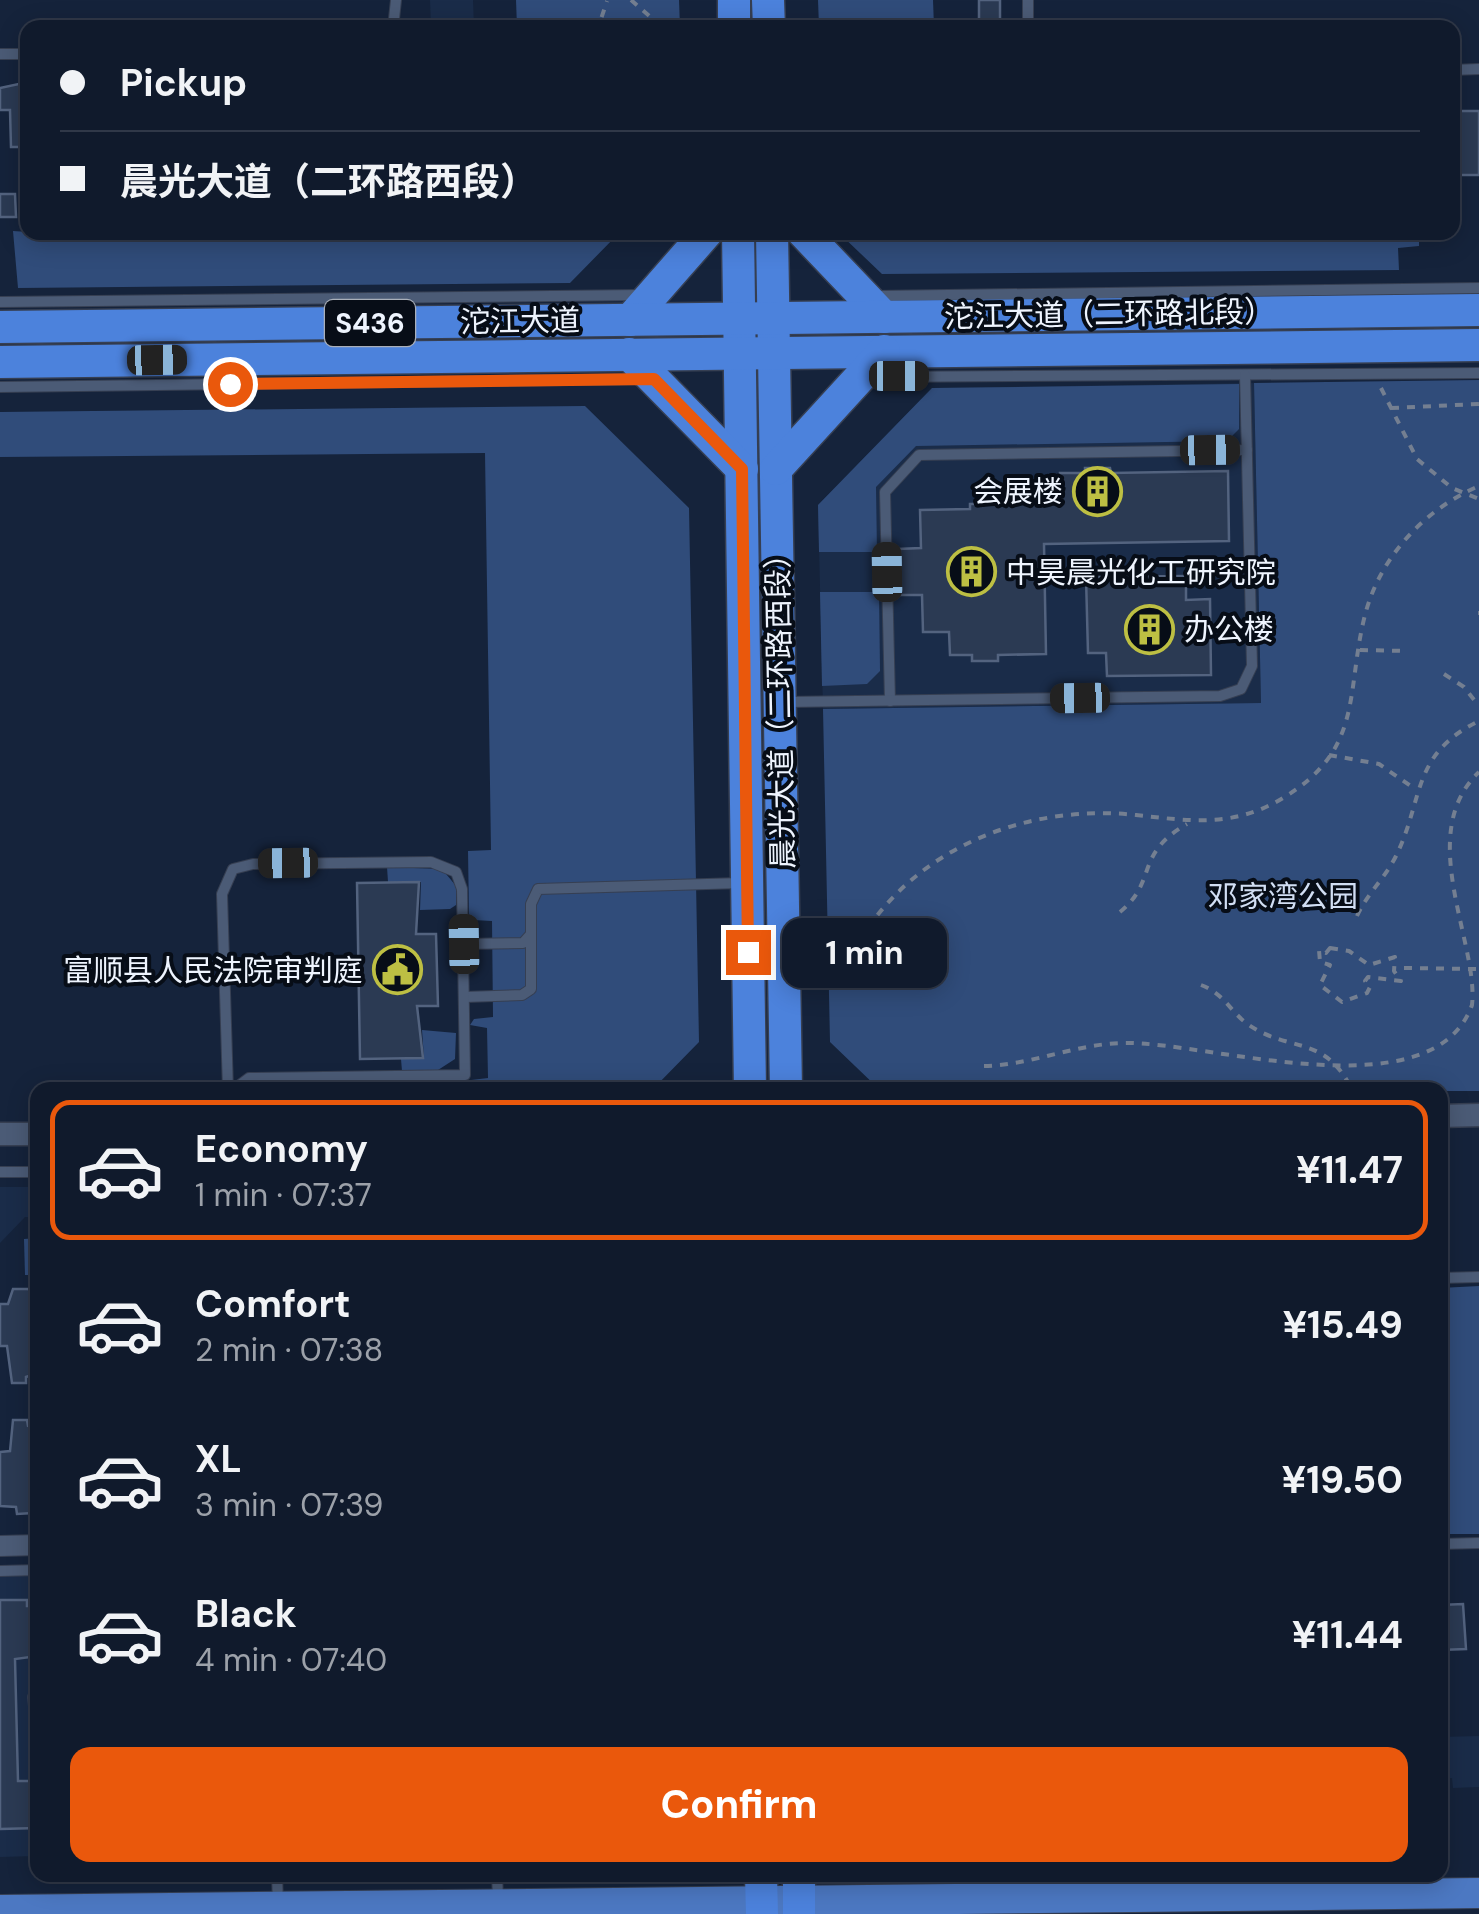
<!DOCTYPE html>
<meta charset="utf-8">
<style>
body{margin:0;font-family:"DM Sans","Noto Sans SC",sans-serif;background:#1e2738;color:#f1f3f6;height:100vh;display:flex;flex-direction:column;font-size:38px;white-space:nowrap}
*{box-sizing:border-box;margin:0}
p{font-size:32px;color:#9ca1a9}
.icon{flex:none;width:55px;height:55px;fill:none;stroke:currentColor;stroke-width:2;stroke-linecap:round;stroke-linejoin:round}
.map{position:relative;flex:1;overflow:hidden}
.side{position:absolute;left:30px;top:1082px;width:1418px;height:800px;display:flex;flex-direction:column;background:#101a2c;border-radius:20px;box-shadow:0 5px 25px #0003,0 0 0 2px #303848}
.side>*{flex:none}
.hud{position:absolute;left:20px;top:20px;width:1440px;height:220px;border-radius:20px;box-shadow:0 5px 25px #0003,0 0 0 2px #303848;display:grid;align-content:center;height:220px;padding:0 40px;background:#101a2c}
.end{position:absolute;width:45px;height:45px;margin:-22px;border:12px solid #ea580c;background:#fff;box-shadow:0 0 0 5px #fff}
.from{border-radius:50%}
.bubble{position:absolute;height:70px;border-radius:20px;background:#101a2c;box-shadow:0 5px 25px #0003,0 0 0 2px #303848;font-size:32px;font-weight:700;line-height:70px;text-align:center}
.car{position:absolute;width:30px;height:60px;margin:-30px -15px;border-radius:12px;box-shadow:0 0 8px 2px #0007;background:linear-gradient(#222 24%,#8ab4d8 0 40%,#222 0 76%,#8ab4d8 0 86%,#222 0)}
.hud b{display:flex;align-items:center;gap:35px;height:95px;font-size:38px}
.hud b+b{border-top:2px solid #303848}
.hud i{width:25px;height:25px;background:#f1f3f6}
ul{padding:18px 0 0;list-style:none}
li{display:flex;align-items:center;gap:30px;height:140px;margin:0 20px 15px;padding:0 20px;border:5px solid transparent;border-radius:20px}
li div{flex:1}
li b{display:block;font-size:38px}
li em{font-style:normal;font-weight:700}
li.active{border-color:#ea580c}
li>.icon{width:90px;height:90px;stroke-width:1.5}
.action{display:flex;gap:20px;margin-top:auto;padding:20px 40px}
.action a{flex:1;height:115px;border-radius:20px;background:#ea580c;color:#fff;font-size:40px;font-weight:700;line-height:115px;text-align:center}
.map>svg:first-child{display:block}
</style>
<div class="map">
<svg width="1479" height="1914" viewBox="0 0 1479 1914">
<rect width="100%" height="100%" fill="#15233b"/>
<g fill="#1a2c49">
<polygon points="430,0 473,0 474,27 431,27"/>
<polygon points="1254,383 1261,703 823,709 818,505 932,388"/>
<polygon points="0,1187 38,1187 37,1217 25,1217 0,1243"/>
<polygon points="37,1566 37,1856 0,1857 0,1567"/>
<polygon points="1479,1736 1479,1787 1453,1788 1452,1778 1440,1778 1440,1737"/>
</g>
<g fill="#304c7a">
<polygon points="516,0 679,0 680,27 517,27"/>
<polygon points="818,0 933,0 934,27 819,27"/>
<polygon points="13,231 28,232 619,233 570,283 18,288"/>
<polygon points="1419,232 1419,246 1398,248 1399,270 882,274 839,233"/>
<polygon points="1479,380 1479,1091 880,1090 830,1042 823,709 1261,703 1254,383"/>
<polygon points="1239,384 1239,429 1227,441 916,446 876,487 877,552 819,552 818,505 932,388"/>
<polygon points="585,406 689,508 699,1042 652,1090 469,1090 471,1080 488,1078 487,1028 470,1025 474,1019 493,1017 492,921 473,920 469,914 468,851 491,850 485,453 0,457 0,412"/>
<polygon points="820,592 879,592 880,671 867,684 822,686"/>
<polygon points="387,867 442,869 456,886 456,905 450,909 420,910 421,882 388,882"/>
<polygon points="422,1030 456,1033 455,1059 438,1070 402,1071 401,1059 424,1058"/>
<polygon points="37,1238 37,1275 25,1275 24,1239"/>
<polygon points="1479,1286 1479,1534 1440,1534 1440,1288"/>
</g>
<g fill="#2b3a53" stroke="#53637f" stroke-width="2.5">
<rect x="979" y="0" width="21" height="28"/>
<polygon points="28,82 28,147 11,147 10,110 0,110 0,88"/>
<rect x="1452" y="111" width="27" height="64"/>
<polygon points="0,194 15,194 16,217 0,217"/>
<polygon points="1085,468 1110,468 1111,473 1228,471 1229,541 1044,544 1046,654 998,655 998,661 972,661 972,655 950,655 949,632 923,632 922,595 899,595 898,549 921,548 920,510 970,509 970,504 1061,502 1060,473 1085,473"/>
<polygon points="1186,576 1186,600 1210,599 1211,675 1107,676 1106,653 1088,653 1086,577"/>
<polygon points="419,882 416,934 436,934 438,1006 417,1006 423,1058 360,1059 357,883"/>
<polygon points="13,1289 29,1289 33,1324 38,1324 38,1373 26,1377 26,1383 12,1383 7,1346 0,1346 0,1304 8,1304"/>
<polygon points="13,1420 27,1420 28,1426 38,1431 33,1513 17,1514 16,1507 0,1506 0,1452 10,1451"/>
<polygon points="0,1600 27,1600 27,1606 32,1606 33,1629 38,1629 38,1656 15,1659 18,1781 38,1781 38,1828 0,1829"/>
<polygon points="1463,1604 1466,1649 1440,1650 1440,1605"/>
</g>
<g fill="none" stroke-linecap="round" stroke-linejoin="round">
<defs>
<g id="service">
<polyline points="1028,0 1028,28"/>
<polyline points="393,28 396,0"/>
<polyline points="0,54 28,54"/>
<polyline points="1452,70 1479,69"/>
<polyline points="875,296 1479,288"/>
<polyline points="0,302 640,295"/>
<polyline points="872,377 1479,373"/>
<polyline points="0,387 644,379"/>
<polyline points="890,701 885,492 919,455 1247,450"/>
<polyline points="785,702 1220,696 1241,689 1252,666 1245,375"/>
<polyline points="463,944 523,943 531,934"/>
<polyline points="464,997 522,995 531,989 531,904 538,889 741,883"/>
<polyline points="228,1090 222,894 233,869 253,864 431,862 456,872 462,889 465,1075 249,1078 233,1090"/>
<polyline points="0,1172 38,1172"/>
<polyline points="1440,1278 1479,1277"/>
<polyline points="1440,1544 1479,1543"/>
<polyline points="0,1571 38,1570"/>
<polyline points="38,1685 33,1697 38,1743"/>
<polyline points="277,1875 278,1904"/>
<polyline points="497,1875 498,1898"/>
</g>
<polyline id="minor" points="0,1546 38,1545"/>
<g id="tertiary">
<polyline points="1440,1116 1479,1115"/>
<polyline points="0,1134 38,1134"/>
</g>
<polyline id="primary" points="0,1910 1479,1893"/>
<g id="trunk">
<polyline points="734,0 734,28"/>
<polyline points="768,0 769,28"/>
<polyline points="738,232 750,1090"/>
<polyline points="772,232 786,1090"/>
<polyline points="803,232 884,317"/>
<polyline points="630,320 707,232"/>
<polyline points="0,327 1479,310"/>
<polyline points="629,354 742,469"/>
<polyline points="0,362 1479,345"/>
<polyline points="776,469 884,351"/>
<polyline points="761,1875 762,1914"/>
<polyline points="799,1875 799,1914"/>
</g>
</defs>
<use href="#service" stroke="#363f52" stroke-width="12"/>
<use href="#minor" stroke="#363f52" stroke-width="22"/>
<use href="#tertiary" stroke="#363f52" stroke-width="25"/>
<use href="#primary" stroke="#363f52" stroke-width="32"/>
<use href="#trunk" stroke="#363f52" stroke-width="35"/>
<g stroke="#747f91" stroke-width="4" stroke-dasharray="8 8" stroke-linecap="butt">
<polyline points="631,0 663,28"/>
<path d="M508 20C539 19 575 32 601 19L607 1"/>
<polyline points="1381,388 1417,459 1452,488 1479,499"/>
<polyline points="1391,408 1479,404"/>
<polyline points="1478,613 1479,613"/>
<polyline points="1360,650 1407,651"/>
<polyline points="1444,674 1464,687 1479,706"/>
<polyline points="1329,755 1379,764 1415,789"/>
<path d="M1120 912C1158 881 1134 854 1187 824"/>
<path d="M1357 916C1367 894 1385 878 1396 856 1424 799 1411 754 1479 721"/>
<path d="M868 928C927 842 1035 804 1136 815 1190 821 1233 828 1283 798 1363 750 1346 694 1364 619 1378 559 1423 510 1479 486"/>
<polygon points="1330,948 1349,951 1369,965 1395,957 1394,971 1401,981 1368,977 1365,981 1370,987 1367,993 1342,1002 1320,985 1330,965 1320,962 1319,950 1326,953"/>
<polyline points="1404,968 1476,969"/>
<path d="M1201 985C1225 994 1230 1012 1249 1025 1290 1053 1325 1034 1352 1090"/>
<path d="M984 1066C1033 1065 1077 1043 1126 1043 1209 1042 1433 1114 1472 1005 1479 943 1414 834 1479 772"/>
</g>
<use href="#service" stroke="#4b5b76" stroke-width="10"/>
<use href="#minor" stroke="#4b5b76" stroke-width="20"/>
<use href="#tertiary" stroke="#4b5b76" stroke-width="22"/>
<use href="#primary" stroke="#4c78c2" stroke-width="30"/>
<use href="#trunk" stroke="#4c82dc" stroke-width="32"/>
</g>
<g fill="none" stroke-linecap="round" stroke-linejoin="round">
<polyline stroke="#ea580c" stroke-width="12" points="230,384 654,379 742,469 748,952"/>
</g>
<defs>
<symbol id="building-ring" viewBox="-11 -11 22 22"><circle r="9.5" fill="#070d17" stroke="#bdbf43" stroke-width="1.5"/><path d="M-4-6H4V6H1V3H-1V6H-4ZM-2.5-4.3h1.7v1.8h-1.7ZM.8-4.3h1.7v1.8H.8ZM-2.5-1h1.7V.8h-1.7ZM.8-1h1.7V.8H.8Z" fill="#bdbf43"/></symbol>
<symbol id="civic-ring" viewBox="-11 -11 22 22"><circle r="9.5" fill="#070d17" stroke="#bdbf43" stroke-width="1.5"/><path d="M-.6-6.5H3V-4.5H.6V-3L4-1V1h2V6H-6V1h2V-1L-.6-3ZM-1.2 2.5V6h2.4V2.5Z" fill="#bdbf43"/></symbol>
</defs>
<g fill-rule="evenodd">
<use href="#building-ring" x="1070" y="464" width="55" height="55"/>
<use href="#building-ring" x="944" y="544" width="55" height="55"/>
<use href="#building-ring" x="1122" y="602" width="55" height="55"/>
<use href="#civic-ring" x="370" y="942" width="55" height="55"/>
</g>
<g text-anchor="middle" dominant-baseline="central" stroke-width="8" stroke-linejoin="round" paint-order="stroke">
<rect fill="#070d17" stroke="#a9afb9" stroke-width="2.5" x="325" y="300" width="90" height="46" rx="8"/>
<g font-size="28" font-weight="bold" fill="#eef4fe">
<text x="370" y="323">S436</text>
</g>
<g font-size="30" fill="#eef4fe" stroke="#070d17">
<text transform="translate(1109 314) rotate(-1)">沱江大道（二环路北段）</text>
<text transform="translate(520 321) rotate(-1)">沱江大道</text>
<text transform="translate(780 704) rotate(-91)">晨光大道（二环路西段）</text>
</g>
<g font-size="30" fill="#eef4fe" stroke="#070d17" text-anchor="end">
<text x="1063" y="491">会展楼</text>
<text x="1006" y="572" text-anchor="start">中昊晨光化工研究院</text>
<text x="1184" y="629" text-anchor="start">办公楼</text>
<text x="363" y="970">富顺县人民法院审判庭</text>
</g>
<g font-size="30" fill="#d1def3" stroke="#070d17">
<text x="1283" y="896">邓家湾公园</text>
</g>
</g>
</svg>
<i class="end from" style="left:230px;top:384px"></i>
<i class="end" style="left:748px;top:952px"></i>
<div class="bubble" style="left:782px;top:918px;width:165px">1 min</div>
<i class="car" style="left:157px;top:360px;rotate:89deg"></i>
<i class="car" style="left:899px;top:376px;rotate:90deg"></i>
<i class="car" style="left:1210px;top:450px;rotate:89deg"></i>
<i class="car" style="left:887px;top:572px;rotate:359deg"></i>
<i class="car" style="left:1080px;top:698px;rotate:269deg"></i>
<i class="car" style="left:288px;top:863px;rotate:269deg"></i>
<i class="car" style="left:464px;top:944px;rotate:359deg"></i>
<div class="hud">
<b><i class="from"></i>Pickup</b>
<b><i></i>晨光大道（二环路西段）</b>
</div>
<section class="side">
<ul>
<li class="active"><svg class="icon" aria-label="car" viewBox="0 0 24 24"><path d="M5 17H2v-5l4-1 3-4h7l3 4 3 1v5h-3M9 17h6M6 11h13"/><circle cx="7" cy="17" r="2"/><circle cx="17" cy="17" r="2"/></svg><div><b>Economy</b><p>1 min · 07:37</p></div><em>¥11.47</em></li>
<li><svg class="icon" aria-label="car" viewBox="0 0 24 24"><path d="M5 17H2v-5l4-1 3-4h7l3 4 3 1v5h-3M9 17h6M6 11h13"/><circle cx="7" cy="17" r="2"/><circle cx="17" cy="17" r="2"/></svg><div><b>Comfort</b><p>2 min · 07:38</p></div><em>¥15.49</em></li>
<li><svg class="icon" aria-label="car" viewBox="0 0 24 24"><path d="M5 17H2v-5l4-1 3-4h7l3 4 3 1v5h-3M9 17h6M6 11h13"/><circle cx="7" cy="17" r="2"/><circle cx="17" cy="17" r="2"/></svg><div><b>XL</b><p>3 min · 07:39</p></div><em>¥19.50</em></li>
<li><svg class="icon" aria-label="car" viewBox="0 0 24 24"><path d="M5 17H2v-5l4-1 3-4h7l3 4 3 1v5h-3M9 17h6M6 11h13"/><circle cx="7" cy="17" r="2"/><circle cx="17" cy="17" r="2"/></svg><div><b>Black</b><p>4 min · 07:40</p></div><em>¥11.44</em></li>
</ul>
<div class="action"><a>Confirm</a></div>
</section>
</div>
